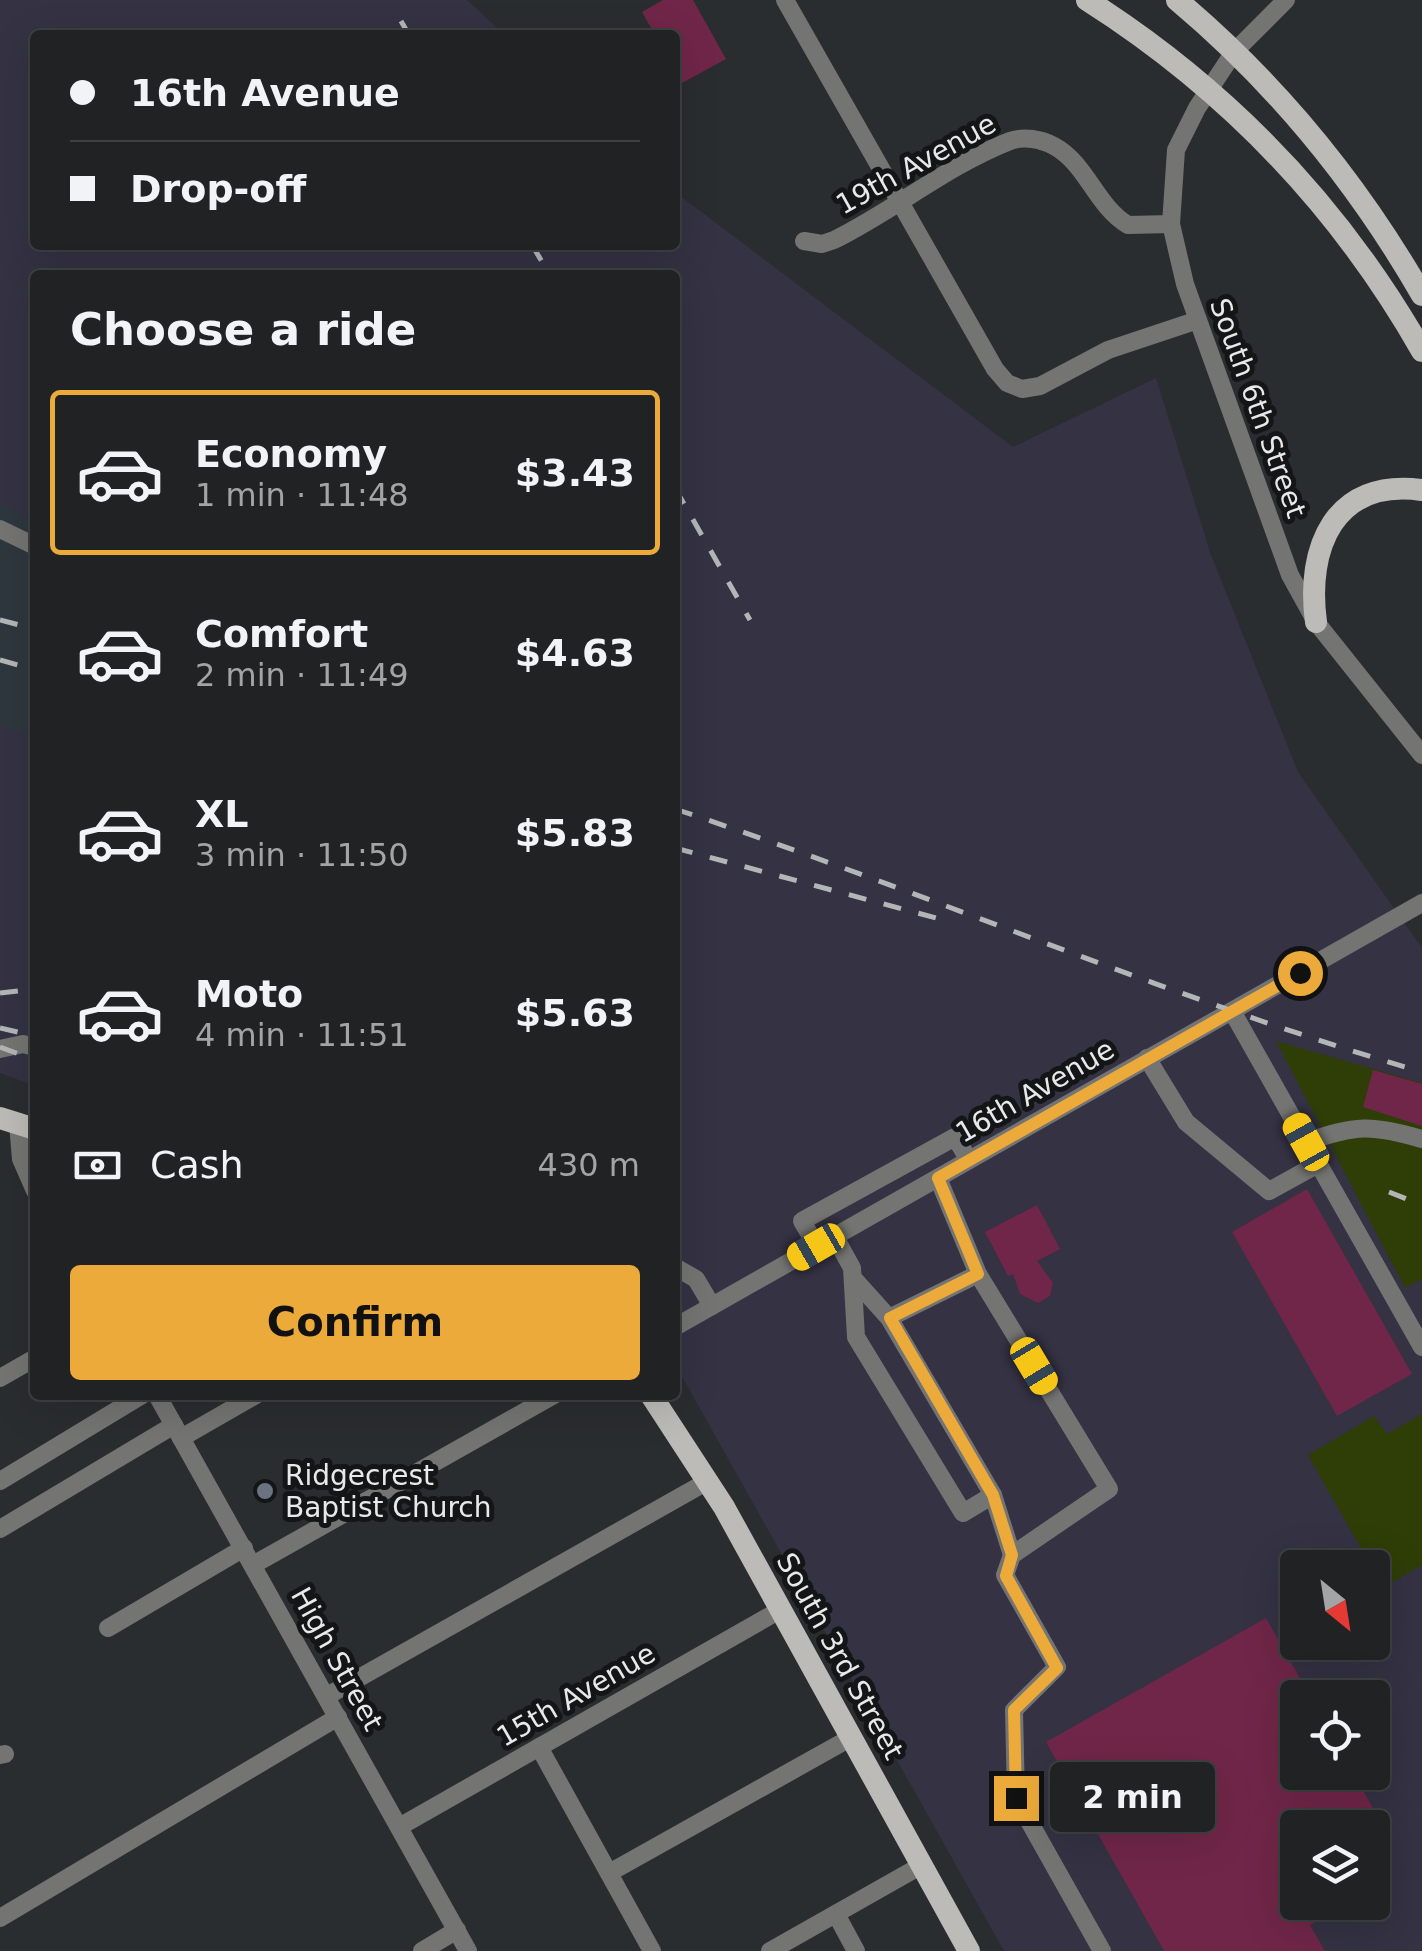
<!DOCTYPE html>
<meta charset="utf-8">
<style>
body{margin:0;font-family:"DejaVu Sans",sans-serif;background:#282a2b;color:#f1f3f6;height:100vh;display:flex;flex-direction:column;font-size:38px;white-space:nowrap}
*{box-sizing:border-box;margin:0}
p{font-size:32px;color:#a2a4a6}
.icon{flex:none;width:55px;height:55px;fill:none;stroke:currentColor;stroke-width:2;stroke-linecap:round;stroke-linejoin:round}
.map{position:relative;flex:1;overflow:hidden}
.drawer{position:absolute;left:30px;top:270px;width:650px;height:1130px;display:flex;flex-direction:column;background:#202223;border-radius:10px;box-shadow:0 10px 40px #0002,0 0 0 2px #3d3f41}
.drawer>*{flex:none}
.guide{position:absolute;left:30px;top:30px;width:650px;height:220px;border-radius:10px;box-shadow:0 10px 40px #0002,0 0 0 2px #3d3f41;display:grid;align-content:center;height:220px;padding:0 40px;background:#202223}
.needle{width:65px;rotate:150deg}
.buttons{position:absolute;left:1280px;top:1550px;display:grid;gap:20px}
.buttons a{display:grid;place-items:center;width:110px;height:110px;border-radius:10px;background:#202223;box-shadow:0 10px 40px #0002,0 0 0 2px #3d3f41;font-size:50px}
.end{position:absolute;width:45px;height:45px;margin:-22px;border:12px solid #ebaa39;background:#111;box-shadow:0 0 0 5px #111}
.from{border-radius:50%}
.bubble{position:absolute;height:70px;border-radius:10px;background:#202223;box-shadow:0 10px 40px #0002,0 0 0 2px #3d3f41;font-size:32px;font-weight:600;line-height:70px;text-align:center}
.car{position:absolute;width:30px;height:60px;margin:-30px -15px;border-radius:12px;box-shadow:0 0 8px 2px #0007;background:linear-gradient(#f5c518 24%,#345 0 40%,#f5c518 0 76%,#345 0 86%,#f5c518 0)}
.guide b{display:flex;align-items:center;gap:35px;height:95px;font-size:38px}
.guide b+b{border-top:2px solid #3d3f41}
.guide i{width:25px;height:25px;background:#f1f3f6}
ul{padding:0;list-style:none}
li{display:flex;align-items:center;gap:30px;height:165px;margin:0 20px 15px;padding:0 20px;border:5px solid transparent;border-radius:10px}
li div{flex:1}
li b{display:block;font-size:38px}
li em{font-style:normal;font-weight:600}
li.active{border-color:#ebaa39}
li>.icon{width:90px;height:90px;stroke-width:1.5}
h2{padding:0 40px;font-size:45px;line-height:120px}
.pay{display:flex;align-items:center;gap:25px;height:110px;padding:0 40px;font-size:38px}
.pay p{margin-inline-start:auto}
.action{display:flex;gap:20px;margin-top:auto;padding:20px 40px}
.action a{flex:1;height:115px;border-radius:10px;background:#ebaa39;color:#111;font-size:40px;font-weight:600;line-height:115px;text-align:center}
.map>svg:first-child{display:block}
</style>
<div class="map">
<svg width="1422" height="1951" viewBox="0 0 1422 1951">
<rect width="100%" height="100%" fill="#2a2d2f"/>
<path fill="#343243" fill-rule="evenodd" d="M0 0H467L505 35H35V245H675V192L1013 447 1156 378 1211 555 1298 772 1422 948V1951H1004L675 1364V275H35V1086L0 1073ZM1298 1568H1372V1642H1298ZM1298 1698H1372V1772H1298ZM1298 1828H1372V1902H1298Z"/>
<polygon fill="#2f373e" points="0,504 35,520 35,737 0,725"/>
<g fill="#2f3d07">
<polygon points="1276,1041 1422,1083 1422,1279 1405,1288"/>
<polygon points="1422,1414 1422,1565 1383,1587 1308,1455 1374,1416 1387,1434"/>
</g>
<g fill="#702648">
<polygon points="663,0 693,0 726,59 682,83 675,71 675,35 655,35 642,12"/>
<polygon points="1373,1070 1422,1084 1422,1126 1363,1107"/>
<polygon points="1307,1189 1412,1374 1337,1416 1232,1232"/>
<polygon points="1037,1205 1060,1249 1037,1261 1053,1283 1050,1296 1038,1303 1020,1294 1013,1274 1008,1276 985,1232"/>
<polygon points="1266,1618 1311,1698 1298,1698 1298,1772 1353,1772 1384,1828 1298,1828 1298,1902 1351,1902 1310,1925 1325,1951 1164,1951 1046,1742"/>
</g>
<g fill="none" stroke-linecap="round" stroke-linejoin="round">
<g stroke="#747472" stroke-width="18">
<polyline points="785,0 995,369 1007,383 1022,389 1040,386 1108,350 1198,320"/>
<polyline points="1286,0 1234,52 1197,108 1176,150 1171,224 1185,284 1290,575 1316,622 1422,755"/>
<path d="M804 241 822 244 834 240C893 211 948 165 1010 141 1024 136 1041 139 1054 146 1087 164 1096 206 1128 225L1171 224"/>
<polyline points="0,529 35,546"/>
<polyline points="1232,1011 1422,1347"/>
<polyline points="0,1049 23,1044 35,1047"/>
<polyline points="1147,1058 1186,1122 1269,1191 1318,1164"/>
<polyline points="18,1124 21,1159 35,1191"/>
<path d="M1306 1142C1356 1125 1371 1124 1422 1139"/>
<polyline points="938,1178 978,1274 1109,1489 1012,1555 1005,1575 1057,1667 1014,1710 1016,1798 1102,1951"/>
<polyline points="835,1237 852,1268 856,1337 963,1513 993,1495 1012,1555"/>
<polyline points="817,1247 802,1221 955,1137 969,1160"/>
<polyline points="675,1267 696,1279 712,1306"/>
<polyline points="853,1278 889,1318 993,1495"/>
<polyline points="889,1318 978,1274"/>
<polyline points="675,1327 1422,903"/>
<polyline points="0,1378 35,1358"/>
<polyline points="157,1395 468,1951"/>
<polyline points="181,1438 256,1395"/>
<polyline points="0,1481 142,1395"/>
<polyline points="0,1529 174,1425"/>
<polyline points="253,1565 554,1395"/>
<polyline points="108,1628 244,1548"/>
<polyline points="327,1696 708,1481"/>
<polyline points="539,1747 652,1951"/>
<polyline points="0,1755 5,1754"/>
<polyline points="399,1827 780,1610"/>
<polyline points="609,1873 852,1737"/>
<polyline points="836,1914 856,1951"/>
<polyline points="0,1918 338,1717"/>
<polyline points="422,1951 457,1930"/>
<polyline points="770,1951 922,1865"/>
</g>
<g stroke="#bcbbb7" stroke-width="22">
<path d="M1087 0C1227 89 1340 207 1422 351"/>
<path d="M1177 0C1277 84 1357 182 1422 295"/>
<path d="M1316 622C1306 548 1334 478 1422 490"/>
<polyline points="0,1118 35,1129"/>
<polyline points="651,1395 724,1507 969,1951"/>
</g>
<g stroke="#b3b6b7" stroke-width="5" stroke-dasharray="18 18" stroke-linecap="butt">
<polyline points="401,21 409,35"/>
<polyline points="532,245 550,275"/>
<polyline points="675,488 750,620"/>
<polyline points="0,620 35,629"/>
<polyline points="0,660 35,670"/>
<path d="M675 809C926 892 1168 998 1422 1072"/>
<polyline points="675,848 936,918"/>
<polyline points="0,993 35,989"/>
<polyline points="0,1028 35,1036"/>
<polyline points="0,1047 35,1060"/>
<polyline points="1389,1192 1422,1205"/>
</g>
</g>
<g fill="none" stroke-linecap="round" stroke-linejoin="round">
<polyline stroke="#ebaa39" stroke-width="12" points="1016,1798 1014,1710 1057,1668 1006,1576 1012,1555 993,1495 890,1318 978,1274 938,1178 1300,973"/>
</g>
<circle fill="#6b7280" stroke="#141516" stroke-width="4" cx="265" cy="1491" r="10"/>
<g text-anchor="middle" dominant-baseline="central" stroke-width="10" stroke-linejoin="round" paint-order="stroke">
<g font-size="28" fill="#e7e9ea" stroke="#141516">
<text transform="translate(916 164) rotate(-29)">19th Avenue</text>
<text transform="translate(1258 408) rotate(70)">South 6th Street</text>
<text transform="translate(1035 1091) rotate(-30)">16th Avenue</text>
<text transform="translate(840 1656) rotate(61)">South 3rd Street</text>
<text transform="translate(337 1659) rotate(61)">High Street</text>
<text transform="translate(576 1695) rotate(-30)">15th Avenue</text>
</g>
<g font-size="28" fill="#e7e9ea" stroke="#141516" text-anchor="start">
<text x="285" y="1475">Ridgecrest<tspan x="285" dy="32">Baptist Church</tspan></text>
</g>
</g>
</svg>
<div class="buttons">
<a><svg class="needle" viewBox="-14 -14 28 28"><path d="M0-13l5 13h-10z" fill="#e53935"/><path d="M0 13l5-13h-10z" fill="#a2a4a6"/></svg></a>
<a><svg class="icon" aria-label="locate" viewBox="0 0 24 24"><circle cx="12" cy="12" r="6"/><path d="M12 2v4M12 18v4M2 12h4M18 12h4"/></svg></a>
<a><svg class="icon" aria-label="layers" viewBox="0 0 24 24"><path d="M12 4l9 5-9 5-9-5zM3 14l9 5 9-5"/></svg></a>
</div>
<i class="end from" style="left:1300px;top:973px"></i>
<i class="end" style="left:1016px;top:1798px"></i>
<div class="bubble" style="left:1050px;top:1762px;width:165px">2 min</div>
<i class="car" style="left:1306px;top:1142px;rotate:331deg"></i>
<i class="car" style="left:816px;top:1247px;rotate:240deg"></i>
<i class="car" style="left:1034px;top:1366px;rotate:149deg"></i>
<div class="guide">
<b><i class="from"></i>16th Avenue</b>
<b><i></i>Drop-off</b>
</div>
<section class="drawer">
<h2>Choose a ride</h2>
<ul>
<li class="active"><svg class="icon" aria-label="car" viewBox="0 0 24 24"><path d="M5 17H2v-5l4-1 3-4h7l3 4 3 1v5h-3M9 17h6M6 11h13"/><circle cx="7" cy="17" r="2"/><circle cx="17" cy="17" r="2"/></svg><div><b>Economy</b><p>1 min · 11:48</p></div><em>$3.43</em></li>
<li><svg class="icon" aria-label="car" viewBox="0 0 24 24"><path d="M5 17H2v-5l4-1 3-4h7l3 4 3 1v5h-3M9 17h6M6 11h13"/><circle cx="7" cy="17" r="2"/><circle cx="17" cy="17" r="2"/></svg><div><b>Comfort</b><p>2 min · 11:49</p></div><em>$4.63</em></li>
<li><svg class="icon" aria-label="car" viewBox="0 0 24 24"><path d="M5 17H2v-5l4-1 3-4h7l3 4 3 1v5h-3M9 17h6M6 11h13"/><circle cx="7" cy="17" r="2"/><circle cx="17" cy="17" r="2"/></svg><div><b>XL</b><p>3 min · 11:50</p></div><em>$5.83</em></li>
<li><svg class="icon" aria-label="car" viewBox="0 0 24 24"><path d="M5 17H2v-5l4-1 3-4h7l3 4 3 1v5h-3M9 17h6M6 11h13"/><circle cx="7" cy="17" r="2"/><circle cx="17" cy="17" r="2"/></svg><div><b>Moto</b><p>4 min · 11:51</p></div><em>$5.63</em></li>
</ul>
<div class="pay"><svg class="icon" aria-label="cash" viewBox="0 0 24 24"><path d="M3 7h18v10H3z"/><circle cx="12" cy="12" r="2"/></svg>Cash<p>430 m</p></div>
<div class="action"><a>Confirm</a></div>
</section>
</div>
